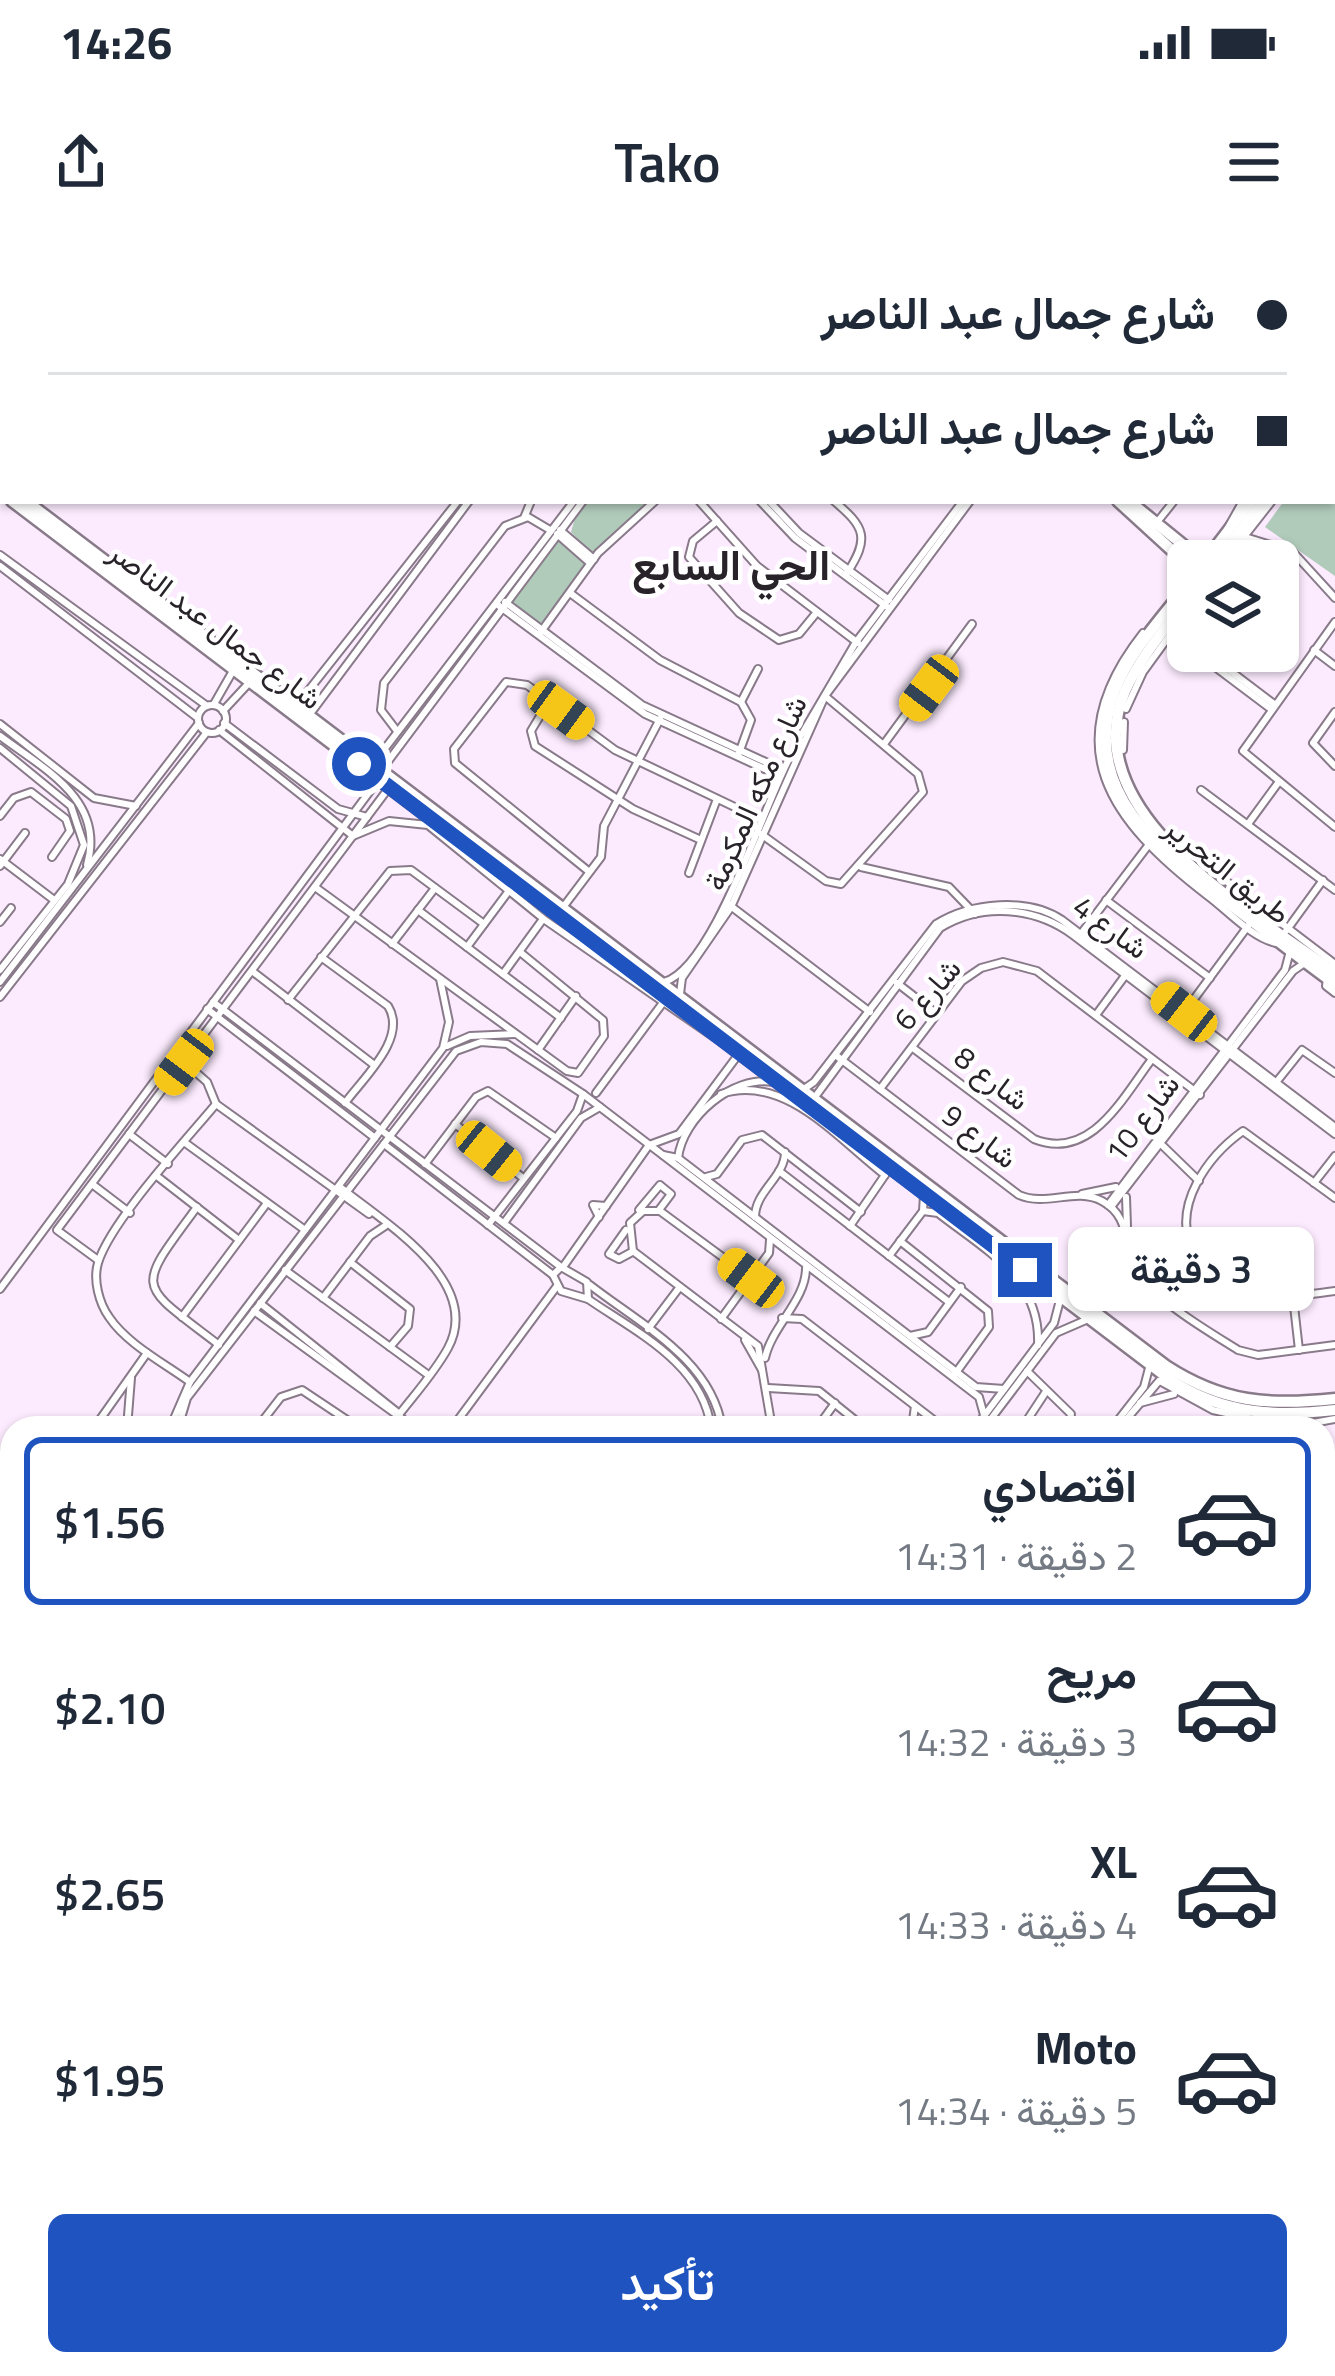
<!DOCTYPE html>
<html lang="ar">
<meta charset="utf-8">
<style>
body{margin:0;font-family:"Titillium Web",Vazirmatn,sans-serif;background:#f2f2f3;color:#1f2937;direction:rtl;height:100vh;display:flex;flex-direction:column;font-size:45px;white-space:nowrap}
*{box-sizing:border-box;margin:0}
p{font-size:39px;color:#747a83}
.icon{flex:none;width:66px;height:66px;fill:none;stroke:currentColor;stroke-width:2;stroke-linecap:round;stroke-linejoin:round}
.map{position:relative;flex:1;overflow:hidden;direction:ltr}
.sheet{position:absolute;left:0px;top:1176px;width:1335px;height:960px;display:flex;flex-direction:column;background:#fff;border-radius:36px 36px 0 0;box-shadow:0 3px 9px #0004;direction:rtl}
.sheet>*{flex:none}
.top-card{position:absolute;left:0px;top:0px;width:1335px;height:264px;box-shadow:0 3px 9px #0004;direction:rtl;display:grid;align-content:center;height:264px;padding:0 48px;background:#fff}
.buttons{position:absolute;left:1167px;top:300px;display:grid;gap:24px}
.buttons a{display:grid;place-items:center;width:132px;height:132px;border-radius:18px;background:#fff;box-shadow:0 3px 9px #0004;font-size:60px}
.end{position:absolute;width:54px;height:54px;margin:-27px;border:15px solid #1f53c0;background:#fff;box-shadow:0 0 0 6px #fff}
.from{border-radius:50%}
.bubble{position:absolute;height:84px;border-radius:18px;background:#fff;box-shadow:0 3px 9px #0004;font-size:39px;font-weight:600;line-height:84px;text-align:center;direction:rtl}
.car{position:absolute;width:36px;height:72px;margin:-36px -18px;border-radius:15px;box-shadow:0 0 9px 3px #0007;background:linear-gradient(#f5c518 24%,#345 0 40%,#f5c518 0 76%,#345 0 86%,#f5c518 0)}
.top-card b{display:flex;align-items:center;gap:42px;height:114px;font-size:45px}
.top-card b+b{border-top:3px solid #e0e1e3}
.top-card i{width:30px;height:30px;background:#1f2937}
ul{padding:21px 0 0;list-style:none}
li{display:flex;align-items:center;gap:36px;height:168px;margin:0 24px 18px;padding:0 24px;border:6px solid transparent;border-radius:18px}
li div{flex:1}
li b{display:block;font-size:45px}
li em{font-style:normal;font-weight:600}
li.active{border-color:#1f53c0}
li>.icon{width:108px;height:108px;stroke-width:1.5}
.button{display:flex;gap:24px;margin-top:auto;padding:24px 48px}
.button a{flex:1;height:138px;border-radius:18px;background:#1f53c0;color:#fff;font-size:48px;font-weight:600;line-height:138px;text-align:center}
.status{display:flex;justify-content:space-between;align-items:center;height:84px;padding:0 60px;background:#fff;direction:ltr}
.status svg{height:33px;fill:currentColor}
header{display:flex;justify-content:space-between;align-items:center;height:156px;padding:0 48px;background:#fff;font-size:54px;font-weight:600}
.map>svg:first-child{display:block}
</style>
<div class="status"><b>14:26</b><svg viewBox="0 0 49 12"><path d="M0 12V9h3v3zM5 12V6h3v6zM10 12V3h3v9zM15 12V0h3v12zM26 1h20v11H26zM47 4h2v5h-2z"/></svg></div>
<header><svg class="icon" aria-label="menu" viewBox="0 0 24 24"><path d="M4 6h16M4 12h16M4 18h16"/></svg>Tako<svg class="icon" aria-label="share" viewBox="0 0 24 24"><path d="M12 15V3M7 8l5-5 5 5M5 13v7h14v-7"/></svg></header>
<div class="map">
<svg width="1335" height="2136" viewBox="0 0 1335 2136">
<rect width="100%" height="100%" fill="#fcebfe"/>
<g fill="#b1cbbb">
<polygon points="1335,200 1335,336 1265,287 1284,261 1332,261"/>
<polygon points="588,261 653,261 591,313 571,292 577,271"/>
<polygon points="558,297 586,322 543,394 505,366"/>
</g>
<g fill="none" stroke-linecap="round" stroke-linejoin="round">
<defs>
<g id="street">
<polyline points="905,0 909,3"/>
<polyline points="950,0 954,3"/>
<polyline points="1002,0 1006,3"/>
<polyline points="656,3 658,0"/>
<polyline points="666,3 668,0"/>
<polyline points="919,3 921,0"/>
<polyline points="969,3 971,0"/>
<polyline points="1078,3 1080,0"/>
<polyline points="1203,3 1205,0"/>
<polyline points="1216,3 1218,0"/>
<polyline points="699,261 757,326 858,403"/>
<polyline points="760,261 795,298 886,366"/>
<polyline points="769,261 799,293 889,360"/>
<path d="M834 261C865 287 870 298 847 333"/>
<polyline points="524,278 531,261"/>
<polyline points="717,281 693,301 689,317 739,373 779,400 799,394 817,372"/>
<polyline points="1158,281 1174,261"/>
<polyline points="560,290 594,319"/>
<polyline points="1225,293 1243,261"/>
<polyline points="557,294 590,323"/>
<polyline points="1245,297 1293,312 1335,358"/>
<polyline points="0,315 207,466"/>
<polyline points="1225,321 1272,261"/>
<polyline points="0,326 198,478"/>
<polyline points="570,353 660,420 741,462 751,480 739,513"/>
<polyline points="505,362 642,465 783,530"/>
<polyline points="498,365 645,474 780,536"/>
<polyline points="1335,382 1243,511 1335,587"/>
<polyline points="1172,387 1188,399"/>
<polyline points="540,393 598,313 655,261"/>
<path d="M1143 393C1054 506 1110 581 1208 656 1227 670 1252 698 1276 703"/>
<polyline points="1171,393 1188,407"/>
<polyline points="1314,410 1335,426"/>
<polyline points="1194,411 1271,469"/>
<polyline points="1204,411 1274,464"/>
<polyline points="549,461 531,491 535,506 633,569 701,600"/>
<polyline points="741,462 758,429"/>
<polyline points="214,464 234,429"/>
<polyline points="297,465 458,261"/>
<circle cx="212" cy="479" r="14"/>
<polyline points="1126,469 1143,432 1188,370"/>
<polyline points="223,471 248,444"/>
<polyline points="1335,472 1313,503 1335,526"/>
<polyline points="310,474 469,261"/>
<polyline points="224,483 338,569 367,577"/>
<polyline points="0,484 94,558 136,566"/>
<polyline points="219,490 353,596 389,581 428,585 545,680 724,804"/>
<polyline points="397,491 381,470 384,443 505,286 528,277 550,290"/>
<polyline points="802,494 856,402 963,261"/>
<path d="M0 496C44 529 106 560 87 625"/>
<polyline points="884,504 972,384"/>
<polyline points="0,508 71,566 84,605 68,644 0,730"/>
<polyline points="1123,510 1124,482"/>
<polyline points="367,518 383,511 574,261"/>
<polyline points="383,528 583,261"/>
<polyline points="1201,550 1335,650"/>
<polyline points="0,576 14,558 31,552 66,579 70,591 52,617"/>
<polyline points="1248,584 1278,543"/>
<polyline points="761,594 826,641 841,644 923,552 918,534 825,456"/>
<polyline points="1171,599 1335,724"/>
<polyline points="0,619 54,660"/>
<polyline points="0,626 25,593"/>
<polyline points="861,627 949,647 975,674"/>
<polyline points="587,630 455,523 454,509 506,442 527,445 615,510 762,580"/>
<polyline points="689,633 717,559"/>
<polyline points="315,647 567,831 578,833 604,796 603,780 520,712"/>
<polyline points="1106,660 1210,738"/>
<polyline points="728,664 870,772"/>
<polyline points="564,666 601,617 604,586 660,479"/>
<polyline points="418,670 561,778"/>
<polyline points="0,682 11,668"/>
<polyline points="1286,691 1323,640"/>
<polyline points="1080,695 1147,607"/>
<polyline points="392,704 435,648"/>
<polyline points="467,707 511,648"/>
<path d="M321 717 388 766C408 798 364 837 345 863"/>
<polyline points="252,731 373,824"/>
<polyline points="503,734 543,679"/>
<polyline points="1327,738 1326,746 1335,753"/>
<polyline points="0,742 199,483"/>
<path d="M664 742C714 728 764 564 790 517"/>
<polyline points="897,743 937,774"/>
<polyline points="680,754 682,738 731,667 825,456 970,261"/>
<polyline points="0,757 207,492"/>
<polyline points="288,760 390,631 411,630 484,684"/>
<polyline points="213,762 561,1027"/>
<polyline points="207,769 375,898"/>
<polyline points="1183,774 1248,686"/>
<polyline points="1096,775 1127,733"/>
<polyline points="447,806 470,796 515,794"/>
<path d="M913 808 1034 899C1091 922 1123 857 1152 819"/>
<polyline points="538,810 576,756"/>
<path d="M838 817 1019 955C1047 967 1075 947 1102 961 1134 978 1121 1011 1140 1035 1161 1064 1208 1091 1238 1110L1258 1115 1335 1105"/>
<polyline points="184,822 207,842 216,864 369,974"/>
<polyline points="1274,845 1302,810 1335,833"/>
<path d="M804 849 814 842 936 684C971 662 1028 657 1062 680L1335 887"/>
<polyline points="880,849 962,741 981,728 1003,722 1037,731 1200,855"/>
<polyline points="596,853 662,764"/>
<path d="M721 854C785 833 838 899 885 935"/>
<path d="M815 857 940 688C982 662 1035 667 1073 695L1335 894"/>
<polyline points="455,884 523,938"/>
<polyline points="129,894 168,924"/>
<polyline points="184,902 305,990"/>
<polyline points="384,904 553,1035"/>
<polyline points="1163,906 1199,941"/>
<polyline points="663,915 678,918 976,1147 1004,1149"/>
<path d="M678 918C683 877 733 835 773 842"/>
<polyline points="425,924 476,857 488,851 556,898"/>
<polyline points="779,931 949,1062"/>
<polyline points="158,937 239,1000"/>
<polyline points="706,937 717,934 742,900 762,895 861,972"/>
<polyline points="1314,943 1335,916"/>
<polyline points="92,944 130,973"/>
<path d="M339 946C383 982 484 1041 448 1108 435 1132 415 1154 398 1176"/>
<polyline points="1082,954 1116,947"/>
<polyline points="1126,957 1127,986"/>
<path d="M1335 958 1243 891C1208 916 1172 965 1192 1009 1247 1062 1263 1061 1335 1051"/>
<polyline points="1108,965 1285,730 1290,711"/>
<path d="M197 967C134 1052 137 1042 219 1105"/>
<polyline points="1111,967 1293,731 1306,722"/>
<polyline points="639,970 660,945 671,954 659,970"/>
<path d="M923 971 938 973C985 1010 1041 1038 1038 1105"/>
<polyline points="599,977 593,965 606,966"/>
<path d="M755 977C755 951 785 937 785 912"/>
<polyline points="504,983 581,878 600,867"/>
<polyline points="488,985 577,871 583,854"/>
<polyline points="850,986 885,935"/>
<polyline points="626,990 609,1014 619,1019 632,1012"/>
<polyline points="900,1001 988,1071 989,1087 955,1134"/>
<polyline points="889,1016 923,971 924,955"/>
<polyline points="98,1020 57,990 388,549"/>
<polyline points="350,1022 410,1069 408,1086 390,1107"/>
<polygon points="561,1027 587,1042 588,1059 561,1051 553,1035"/>
<polyline points="563,1027 649,905 679,894 738,815"/>
<polyline points="285,1030 427,1134"/>
<polyline points="751,1038 660,971 643,971 630,983 633,1011 758,1106 772,1188"/>
<path d="M590 1045C640 1084 712 1120 722 1188"/>
<polyline points="0,1049 379,539"/>
<polyline points="1293,1057 1299,1110"/>
<polyline points="323,1058 370,996 385,986"/>
<path d="M588 1059C636 1092 703 1124 711 1188"/>
<polyline points="260,1063 397,1172"/>
<polyline points="254,1071 415,1188"/>
<polyline points="182,1077 267,963"/>
<polyline points="782,1078 802,1079 944,1188"/>
<polyline points="721,1079 769,1013 770,1000"/>
<polyline points="648,1089 679,1048"/>
<polyline points="910,1096 928,1092 961,1047"/>
<polyline points="745,1100 762,1130"/>
<path d="M765 1118C772 1086 806 1060 806 1028"/>
<polyline points="1027,1131 1071,1174 1069,1188"/>
<polyline points="1160,1141 1213,1170 1292,1188"/>
<path d="M190 1142C164 1123 127 1104 109 1077 99 1063 93 1040 98 1023 110 982 186 900 216 864"/>
<polyline points="768,1148 819,1151 865,1188"/>
<polyline points="1140,1163 1174,1154"/>
<polyline points="1291,1187 1335,1179"/>
<polyline points="94,1188 147,1113"/>
<polyline points="127,1188 131,1138"/>
<polyline points="170,1188 190,1142 443,808 449,782 440,739"/>
<polyline points="178,1188 187,1158 456,811 481,802 507,804 583,854 979,1157 984,1175"/>
<polyline points="257,1188 281,1157 302,1150 359,1188"/>
<polyline points="452,1188 557,1046"/>
<polyline points="817,1188 835,1163"/>
<polyline points="912,1188 915,1166"/>
<polyline points="975,1188 1054,1083 1060,1060"/>
<polyline points="984,1188 1056,1093 1086,1080"/>
<polyline points="1022,1188 1045,1153"/>
<polyline points="1112,1188 1144,1147 1149,1128"/>
<polyline points="1119,1188 1159,1141"/>
<polyline points="0,1290 12,1299"/>
<polyline points="1323,1301 1335,1279"/>
<polyline points="1323,1312 1335,1292"/>
<polyline points="1335,1339 1331,1349 1335,1361"/>
<polyline points="1323,1447 1335,1430"/>
<polyline points="1323,1462 1335,1444"/>
<polyline points="0,1501 5,1506 0,1511"/>
<polyline points="0,1536 12,1522"/>
<polyline points="1323,1613 1335,1610"/>
<polyline points="1323,1619 1335,1616"/>
<polyline points="0,1628 12,1613"/>
<polyline points="0,1656 12,1640"/>
<polyline points="1323,1684 1335,1681"/>
<polyline points="1325,1684 1335,1725"/>
<polyline points="0,1746 12,1755"/>
<polyline points="1323,1809 1335,1818"/>
<polyline points="1323,1817 1335,1826"/>
<polyline points="0,1827 12,1820"/>
<polyline points="1323,1925 1335,1909"/>
<polyline points="0,1931 1,1930"/>
<polyline points="1323,1937 1335,1921"/>
<polyline points="0,2017 12,2023"/>
<polyline points="1323,2025 1335,2012"/>
<polyline points="0,2029 12,2038"/>
<polyline points="1323,2032 1335,2019"/>
<polyline points="1323,2068 1335,2066"/>
<polyline points="627,2124 642,2136"/>
<polyline points="705,2124 720,2136"/>
<polyline points="874,2124 889,2136"/>
<polyline points="1085,2124 1100,2136"/>
<polyline points="1103,2124 1119,2136"/>
<polyline points="1112,2124 1129,2136"/>
<polyline points="1279,2124 1311,2131 1335,2125"/>
<polyline points="273,2136 282,2124"/>
<polyline points="341,2136 350,2124"/>
<polyline points="398,2136 407,2124"/>
<polyline points="466,2136 476,2124"/>
<polyline points="524,2136 533,2124"/>
<polyline points="577,2136 586,2124"/>
<polyline points="725,2136 734,2124"/>
<polyline points="777,2136 787,2124"/>
<polyline points="839,2136 848,2124"/>
<polyline points="1168,2136 1177,2124"/>
<polyline points="1209,2136 1220,2124"/>
</g>
<g id="secondary">
<polyline points="809,0 813,3"/>
<polyline points="1102,0 1106,3"/>
<polyline points="1133,0 1137,3"/>
<polyline points="1332,137 1335,136"/>
<polyline points="0,241 3,243"/>
<polyline points="0,252 3,254"/>
<path d="M12 261 1172 1141C1224 1174 1275 1177 1335 1170"/>
<path d="M26 261 1166 1126C1223 1163 1269 1166 1335 1159"/>
<polyline points="1118,261 1188,325"/>
<polyline points="1129,261 1203,321"/>
<polyline points="1205,321 1251,261"/>
<polyline points="1217,321 1263,261"/>
<path d="M1188 344C1163 377 1130 411 1115 450 1077 551 1163 614 1232 666 1267 692 1300 719 1335 744"/>
<path d="M1188 359C1166 388 1140 417 1125 451 1073 574 1253 672 1335 733"/>
<polyline points="0,1376 12,1385"/>
<polyline points="974,2124 990,2136"/>
</g>
</defs>
<use href="#street" stroke="#897a8a" stroke-width="10"/>
<use href="#secondary" stroke="#897a8a" stroke-width="15"/>
<use href="#street" stroke="#fff" stroke-width="6"/>
<use href="#secondary" stroke="#fff" stroke-width="10"/>
<g stroke="#463e47" stroke-width="3" stroke-dasharray="21 21" stroke-linecap="butt">
<polyline points="1115,0 1119,3"/>
<polyline points="1332,161 1335,163"/>
</g>
</g>
<g fill="none" stroke-linecap="round" stroke-linejoin="round">
<polyline stroke="#1f53c0" stroke-width="15" points="359,524 1025,1030"/>
</g>
<g text-anchor="middle" dominant-baseline="central" stroke-width="9" stroke-linejoin="round" paint-order="stroke">
<g font-size="30" fill="#282229" stroke="#fff">
<text transform="translate(216 385) rotate(37)">شارع جمال عبد الناصر</text>
<text transform="translate(755 553) rotate(-66)">شارع مكه المكرمة</text>
<text transform="translate(1228 630) rotate(39)">طريق التحرير</text>
<text transform="translate(1111 687) rotate(36)">شارع 4</text>
<text transform="translate(927 754) rotate(-49)">شارع 6</text>
<text transform="translate(992 838) rotate(37)">شارع 8</text>
<text transform="translate(1142 878) rotate(-53)">شارع 10</text>
<text transform="translate(980 896) rotate(37)">شارع 9</text>
</g>
<g font-size="42" font-weight="bold" fill="#282229" stroke="#fff">
<text x="731" y="324">الحي السابع</text>
</g>
</g>
</svg>
<div class="buttons">
<a><svg class="icon" aria-label="layers" viewBox="0 0 24 24"><path d="M12 4l9 5-9 5-9-5zM3 14l9 5 9-5"/></svg></a>
</div>
<i class="end from" style="left:359px;top:524px"></i>
<i class="end" style="left:1025px;top:1030px"></i>
<div class="bubble" style="left:1068px;top:987px;width:246px">3 دقيقة</div>
<i class="car" style="left:929px;top:448px;rotate:217deg"></i>
<i class="car" style="left:561px;top:470px;rotate:126deg"></i>
<i class="car" style="left:1184px;top:772px;rotate:308deg"></i>
<i class="car" style="left:184px;top:822px;rotate:217deg"></i>
<i class="car" style="left:489px;top:911px;rotate:129deg"></i>
<i class="car" style="left:751px;top:1038px;rotate:307deg"></i>
<div class="top-card">
<b><i class="from"></i>شارع جمال عبد الناصر</b>
<b><i></i>شارع جمال عبد الناصر</b>
</div>
<section class="sheet">
<ul>
<li class="active"><svg class="icon" aria-label="car" viewBox="0 0 24 24"><path d="M5 17H2v-5l4-1 3-4h7l3 4 3 1v5h-3M9 17h6M6 11h13"/><circle cx="7" cy="17" r="2"/><circle cx="17" cy="17" r="2"/></svg><div><b>اقتصادي</b><p>2 دقيقة · 14:31</p></div><em>$1.56</em></li>
<li><svg class="icon" aria-label="car" viewBox="0 0 24 24"><path d="M5 17H2v-5l4-1 3-4h7l3 4 3 1v5h-3M9 17h6M6 11h13"/><circle cx="7" cy="17" r="2"/><circle cx="17" cy="17" r="2"/></svg><div><b>مريح</b><p>3 دقيقة · 14:32</p></div><em>$2.10</em></li>
<li><svg class="icon" aria-label="car" viewBox="0 0 24 24"><path d="M5 17H2v-5l4-1 3-4h7l3 4 3 1v5h-3M9 17h6M6 11h13"/><circle cx="7" cy="17" r="2"/><circle cx="17" cy="17" r="2"/></svg><div><b>XL</b><p>4 دقيقة · 14:33</p></div><em>$2.65</em></li>
<li><svg class="icon" aria-label="car" viewBox="0 0 24 24"><path d="M5 17H2v-5l4-1 3-4h7l3 4 3 1v5h-3M9 17h6M6 11h13"/><circle cx="7" cy="17" r="2"/><circle cx="17" cy="17" r="2"/></svg><div><b>Moto</b><p>5 دقيقة · 14:34</p></div><em>$1.95</em></li>
</ul>
<div class="button"><a>تأكيد</a></div>
</section>
</div>
